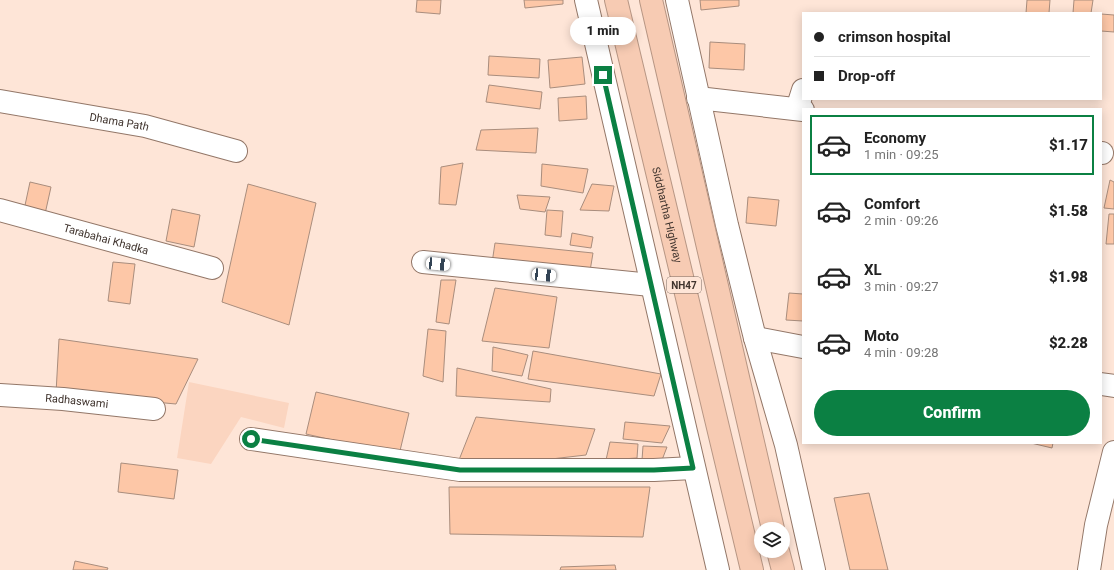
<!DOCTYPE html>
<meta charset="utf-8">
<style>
body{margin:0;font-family:Roboto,sans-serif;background:#f6f6f6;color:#222;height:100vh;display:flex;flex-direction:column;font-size:15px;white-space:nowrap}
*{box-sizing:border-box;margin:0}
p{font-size:13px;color:#767676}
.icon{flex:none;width:22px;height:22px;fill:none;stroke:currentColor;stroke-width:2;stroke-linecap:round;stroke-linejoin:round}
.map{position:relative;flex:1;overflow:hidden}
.details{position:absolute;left:802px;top:108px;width:300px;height:336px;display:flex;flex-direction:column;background:#fff;border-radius:0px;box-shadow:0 2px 10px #0003}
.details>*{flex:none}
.top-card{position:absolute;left:802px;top:12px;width:300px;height:88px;border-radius:0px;box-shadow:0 2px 10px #0003;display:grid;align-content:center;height:88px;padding:0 12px;background:#fff}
.controls{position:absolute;left:754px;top:522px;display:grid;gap:8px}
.controls a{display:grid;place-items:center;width:36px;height:36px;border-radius:50%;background:#fff;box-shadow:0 2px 10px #0003;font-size:20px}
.end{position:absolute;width:18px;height:18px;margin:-9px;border:5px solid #0b8043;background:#fff;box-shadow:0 0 0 2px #fff}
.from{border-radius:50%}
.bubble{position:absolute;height:28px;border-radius:14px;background:#fff;box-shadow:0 2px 10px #0003;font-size:13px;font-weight:800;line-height:28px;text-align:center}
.car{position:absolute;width:12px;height:24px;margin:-12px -6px;border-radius:5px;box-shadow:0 0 3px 1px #0007;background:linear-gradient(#fff 24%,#345 0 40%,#fff 0 76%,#345 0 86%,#fff 0)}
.top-card b{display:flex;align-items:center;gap:14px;height:38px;font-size:15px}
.top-card b+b{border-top:1px solid #e0e0e0}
.top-card i{width:10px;height:10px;background:#222}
ul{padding:7px 0 0;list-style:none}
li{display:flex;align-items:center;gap:12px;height:60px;margin:0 8px 6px;padding:0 4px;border:2px solid transparent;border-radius:0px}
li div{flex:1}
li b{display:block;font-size:15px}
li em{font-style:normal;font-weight:800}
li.selected{border-color:#0b8043}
li>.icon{width:36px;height:36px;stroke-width:1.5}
.button{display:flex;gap:8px;margin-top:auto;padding:8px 12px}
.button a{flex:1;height:46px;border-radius:24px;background:#0b8043;color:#fff;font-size:16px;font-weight:800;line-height:46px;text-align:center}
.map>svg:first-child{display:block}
</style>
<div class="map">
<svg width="1114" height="570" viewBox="0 0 1114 570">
<rect width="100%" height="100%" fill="#fee5d7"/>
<polygon fill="#fbd5c0" points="189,382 289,403 284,428 241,417 211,464 177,458"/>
<g fill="#fdc7a7" stroke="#a98d7d">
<polygon points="417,0 441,0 440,14 416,12"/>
<polygon points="524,0 563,0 563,4 525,8"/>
<polygon points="700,0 739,0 739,6 701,10"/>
<polygon points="1027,0 1050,0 1049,13 1026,13"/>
<polygon points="1074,0 1093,0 1091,13 1073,13"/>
<polygon points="1101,14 1114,15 1114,32 1101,31"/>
<polygon points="710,42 745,44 744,70 709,68"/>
<polygon points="489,56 540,59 539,78 488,75"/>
<polygon points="582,57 585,84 550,88 548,60"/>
<polygon points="489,85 542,92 540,109 486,102"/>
<polygon points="586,96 587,119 559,121 558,98"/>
<polygon points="538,128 536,153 476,150 481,130"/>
<polygon points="463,163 456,205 439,204 441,167"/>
<polygon points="542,164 588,169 583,193 541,186"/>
<polygon points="1110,180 1114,182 1114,209 1104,208"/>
<polygon points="30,182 51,187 45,214 24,210"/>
<polygon points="248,184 316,203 289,325 222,302"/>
<polygon points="592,184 614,186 609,211 580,210"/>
<polygon points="517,195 550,197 545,212 520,209"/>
<polygon points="748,197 779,200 776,226 746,223"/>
<polygon points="172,209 200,215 194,247 166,241"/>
<polygon points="547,210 563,211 561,237 545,235"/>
<polygon points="1109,214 1114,214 1114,244 1106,244"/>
<polygon points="572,233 593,237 591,248 570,245"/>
<polygon points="495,243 593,253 590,271 492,263"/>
<polygon points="113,262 135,264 130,304 108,301"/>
<polygon points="441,280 456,280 449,324 436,322"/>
<polygon points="495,288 557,297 549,348 482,341"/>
<polygon points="789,293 803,294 803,321 786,320"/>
<polygon points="428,329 446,331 443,382 423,376"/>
<polygon points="59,339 198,359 176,404 56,393"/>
<polygon points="493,347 528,355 522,376 492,371"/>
<polygon points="533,351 661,374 654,396 528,379"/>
<polygon points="457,368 551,389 550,402 456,396"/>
<polygon points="316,392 409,413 399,455 306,434"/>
<polygon points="476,417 595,429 586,455 455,470"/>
<polygon points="625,422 670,426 662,443 623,439"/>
<polygon points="610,442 638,444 637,458 606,460"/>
<polygon points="1031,443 1053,443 1052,448"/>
<polygon points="643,446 667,447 662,460 642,460"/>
<polygon points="121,463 178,470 174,499 118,492"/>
<polygon points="449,487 650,487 643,537 450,534"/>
<polygon points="869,493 888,570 850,570 834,498"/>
<polygon points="75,561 108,568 107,570 73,570"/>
<polygon points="615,565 616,570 560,570 561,567"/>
</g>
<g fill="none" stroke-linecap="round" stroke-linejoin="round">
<defs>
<g id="minor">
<polyline points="586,0 718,570"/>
<polyline points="677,0 727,225 755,338 786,445 814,570"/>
<polyline points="698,98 803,110"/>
<path id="s1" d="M0 101 145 126 236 151"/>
<polyline points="797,109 803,90"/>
<polyline points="1101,153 1102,153"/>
<path id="s2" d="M0 210 212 268"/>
<polyline points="423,262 651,285"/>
<polyline points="755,338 803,347"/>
<polyline points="1101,384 1114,386"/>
<path id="s3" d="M0 395 63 399 154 409"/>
<polyline points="251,439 460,470 654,470 693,468"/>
<polyline points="1089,570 1096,525 1114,452"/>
</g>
<g id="highway">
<path id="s4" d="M616 0 752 570"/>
<polyline points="651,0 773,529"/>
<polyline points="778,551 783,570"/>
</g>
</defs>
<use href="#minor" stroke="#937768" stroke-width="24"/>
<use href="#highway" stroke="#b79684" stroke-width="24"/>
<use href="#minor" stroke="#fff" stroke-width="22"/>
<use href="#highway" stroke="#f7cbb3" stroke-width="22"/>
</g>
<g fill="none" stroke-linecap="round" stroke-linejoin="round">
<polyline stroke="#0b8043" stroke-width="5" points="251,439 460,470 654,470 693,468 603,75"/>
</g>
<g text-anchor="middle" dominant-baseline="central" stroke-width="3.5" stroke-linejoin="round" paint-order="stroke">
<rect fill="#fee5d7" stroke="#786860" stroke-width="1" x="667" y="277" width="34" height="16" rx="3"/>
<g font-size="10" font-weight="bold" fill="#3f332d">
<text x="684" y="285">NH47</text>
</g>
<g font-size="11" fill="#3f332d" stroke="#fee5d7">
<text stroke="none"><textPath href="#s1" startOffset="121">Dhama Path</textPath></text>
<text stroke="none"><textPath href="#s4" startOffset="221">Siddhartha Highway</textPath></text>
<text stroke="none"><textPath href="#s2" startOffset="110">Tarabahai Khadka</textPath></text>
<text stroke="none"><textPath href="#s3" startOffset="77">Radhaswami</textPath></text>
</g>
</g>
</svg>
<div class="controls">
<a><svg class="icon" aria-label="layers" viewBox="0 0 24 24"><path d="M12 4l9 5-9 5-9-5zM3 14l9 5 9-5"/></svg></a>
</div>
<i class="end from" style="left:251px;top:439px"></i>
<i class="end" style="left:603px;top:75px"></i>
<div class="bubble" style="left:570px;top:17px;width:66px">1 min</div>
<i class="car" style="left:438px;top:264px;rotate:96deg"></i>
<i class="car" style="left:544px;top:275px;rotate:96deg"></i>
<div class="top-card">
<b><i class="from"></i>crimson hospital</b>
<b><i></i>Drop-off</b>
</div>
<section class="details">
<ul>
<li class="selected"><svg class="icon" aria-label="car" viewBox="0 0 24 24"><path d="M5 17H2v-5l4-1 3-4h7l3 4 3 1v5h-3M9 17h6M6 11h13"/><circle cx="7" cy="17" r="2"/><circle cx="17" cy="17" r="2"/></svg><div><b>Economy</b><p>1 min · 09:25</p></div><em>$1.17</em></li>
<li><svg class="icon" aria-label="car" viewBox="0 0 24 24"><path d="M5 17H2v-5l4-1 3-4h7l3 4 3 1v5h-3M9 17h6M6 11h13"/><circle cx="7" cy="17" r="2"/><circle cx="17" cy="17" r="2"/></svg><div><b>Comfort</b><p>2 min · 09:26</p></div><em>$1.58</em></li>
<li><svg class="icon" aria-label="car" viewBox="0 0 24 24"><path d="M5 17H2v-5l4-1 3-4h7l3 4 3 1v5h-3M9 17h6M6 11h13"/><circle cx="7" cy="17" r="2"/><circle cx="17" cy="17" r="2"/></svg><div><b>XL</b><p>3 min · 09:27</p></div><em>$1.98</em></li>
<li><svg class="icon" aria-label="car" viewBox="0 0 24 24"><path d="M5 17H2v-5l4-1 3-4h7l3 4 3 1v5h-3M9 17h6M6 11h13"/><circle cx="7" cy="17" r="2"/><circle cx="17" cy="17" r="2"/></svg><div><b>Moto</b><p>4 min · 09:28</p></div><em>$2.28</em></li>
</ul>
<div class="button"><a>Confirm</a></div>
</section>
</div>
